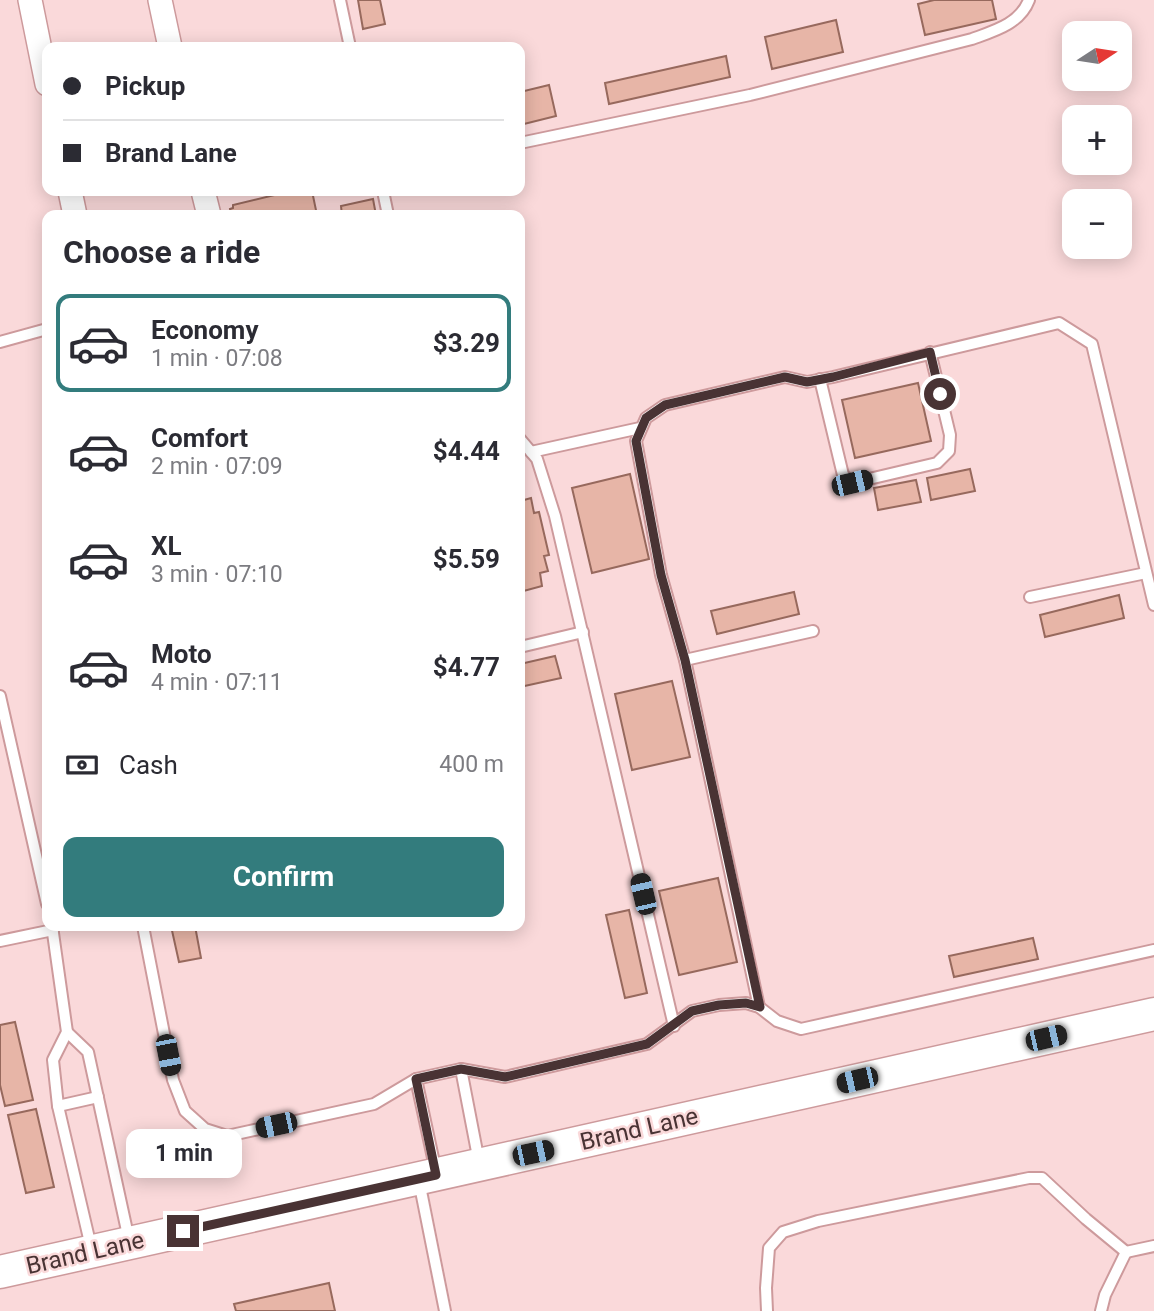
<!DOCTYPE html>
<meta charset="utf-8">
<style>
body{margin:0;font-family:Roboto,sans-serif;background:#f2f2f3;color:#2b2b33;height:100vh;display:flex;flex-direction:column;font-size:26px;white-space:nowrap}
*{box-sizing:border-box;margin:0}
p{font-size:23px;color:#7c7c81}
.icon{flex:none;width:38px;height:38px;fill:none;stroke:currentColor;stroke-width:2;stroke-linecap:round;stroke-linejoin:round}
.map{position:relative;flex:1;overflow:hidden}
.details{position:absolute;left:42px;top:210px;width:483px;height:721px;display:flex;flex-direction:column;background:#fff;border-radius:14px;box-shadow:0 4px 18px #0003}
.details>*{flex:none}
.guide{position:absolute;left:42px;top:42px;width:483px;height:154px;border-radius:14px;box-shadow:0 4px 18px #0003;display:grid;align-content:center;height:154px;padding:0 21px;background:#fff}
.needle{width:46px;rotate:78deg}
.tools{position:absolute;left:1062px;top:21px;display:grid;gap:14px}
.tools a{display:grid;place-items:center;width:70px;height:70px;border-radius:14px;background:#fff;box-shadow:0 4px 18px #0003;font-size:35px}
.end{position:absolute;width:32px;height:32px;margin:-16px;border:9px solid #493334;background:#fff;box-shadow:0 0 0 4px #fff}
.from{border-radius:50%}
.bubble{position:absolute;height:49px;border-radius:14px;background:#fff;box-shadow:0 4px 18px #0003;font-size:23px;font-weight:700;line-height:49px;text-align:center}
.car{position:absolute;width:21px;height:42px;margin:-21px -10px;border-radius:9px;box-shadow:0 0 5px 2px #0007;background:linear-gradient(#222 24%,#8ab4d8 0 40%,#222 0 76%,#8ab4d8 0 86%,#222 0)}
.guide b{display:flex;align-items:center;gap:24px;height:66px;font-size:26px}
.guide b+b{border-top:2px solid #e1e1e2}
.guide i{width:18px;height:18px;background:#2b2b33}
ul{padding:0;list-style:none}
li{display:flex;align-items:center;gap:21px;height:98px;margin:0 14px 10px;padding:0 7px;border:4px solid transparent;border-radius:14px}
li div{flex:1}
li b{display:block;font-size:26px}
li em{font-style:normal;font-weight:700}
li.current{border-color:#337c7d}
li>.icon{width:63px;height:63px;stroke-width:1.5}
h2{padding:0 21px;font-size:32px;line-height:84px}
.pay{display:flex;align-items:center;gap:18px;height:77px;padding:0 21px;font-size:26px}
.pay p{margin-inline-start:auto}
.primary-button{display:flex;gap:14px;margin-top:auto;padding:14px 21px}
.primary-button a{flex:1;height:80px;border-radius:14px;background:#337c7d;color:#fff;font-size:28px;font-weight:700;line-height:80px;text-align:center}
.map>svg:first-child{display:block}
</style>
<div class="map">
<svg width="1154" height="1311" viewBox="0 0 1154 1311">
<rect width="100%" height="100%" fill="#fad9da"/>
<g fill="#e7b5a7" stroke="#97695d" stroke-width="2">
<polygon points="358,0 380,0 385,24 363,29"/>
<polygon points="934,0 992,0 996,19 925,35 918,4"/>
<polygon points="836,20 843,52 772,69 765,37"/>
<polygon points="726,56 730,77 609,104 605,83"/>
<polygon points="549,85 556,116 520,125 520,92"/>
<polygon points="291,191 312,191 317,215 231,215 230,209 233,208 233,205"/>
<polygon points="373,199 376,215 342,215 341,206"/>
<polygon points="918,383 931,441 855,458 842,400"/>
<polygon points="970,469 975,491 931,500 927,478"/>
<polygon points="630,474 649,559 592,573 572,488"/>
<polygon points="916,480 921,502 878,510 874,488"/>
<polygon points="520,486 524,500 531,498 534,513 539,512 549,555 544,556 548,571 540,573 542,586 520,592"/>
<polygon points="794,592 799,614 717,634 711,611"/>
<polygon points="1119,595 1124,618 1045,637 1040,615"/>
<polygon points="555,656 561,678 520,687 520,664"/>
<polygon points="672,681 690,757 632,770 615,694"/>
<polygon points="718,878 737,962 679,975 659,891"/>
<polygon points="629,910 647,993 625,998 606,915"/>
<polygon points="171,926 195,926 201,958 179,962"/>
<polygon points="1033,938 1038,959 954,977 949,956"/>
<polygon points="15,1022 33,1100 5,1106 0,1085 0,1025"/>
<polygon points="36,1109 54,1187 26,1193 8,1115"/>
<polygon points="329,1283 335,1311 236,1311 234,1304"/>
</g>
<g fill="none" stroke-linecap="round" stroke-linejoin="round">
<defs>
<g id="lane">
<polyline points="340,0 350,47"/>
<path d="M520 143 750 95 972 39C994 31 1020 24 1029 0"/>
<polyline points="383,191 388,215"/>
<polyline points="0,342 47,329"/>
<polyline points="820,379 843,475 852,483 937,463 949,451 950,435 930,352"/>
<polyline points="520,439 537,459 555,516 674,1026"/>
<polyline points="531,452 640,428"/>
<polyline points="1030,597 1146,573"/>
<polyline points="520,647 583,632"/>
<polyline points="685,660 813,631"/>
<polyline points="0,696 47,904"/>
<polyline points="52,926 67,1032 53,1060 58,1106 91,1247"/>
<polyline points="143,926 173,1080 185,1111 205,1129 227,1136 374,1104 416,1079 461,1069 505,1077 647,1044 692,1011 719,1005 746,1003 759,1007 777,1021 801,1029 1154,950"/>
<polyline points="0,941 53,930"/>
<polyline points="759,1007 685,660 661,575 636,441 646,418 665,405 785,377 807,382 833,377 1059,323 1092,344 1154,605"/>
<polyline points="67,1032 88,1052 129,1240"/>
<polyline points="461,1069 479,1162"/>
<polyline points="416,1079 436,1172"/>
<polyline points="58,1106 98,1097"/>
<polyline points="419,1181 445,1311"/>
<polyline points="1126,1252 1154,1246"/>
<polyline points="767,1311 766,1288 769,1248 783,1232 818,1221 1029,1178 1042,1178 1086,1219 1126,1252"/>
<polyline points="1101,1311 1105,1295 1126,1252"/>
</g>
<g id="street">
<polyline points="30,0 47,84"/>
<polyline points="160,0 170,47"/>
<polyline points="70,191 75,215"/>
<polyline points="203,191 209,215"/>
</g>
<polyline id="secondary" points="0,1272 1154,1014"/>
</defs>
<use href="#lane" stroke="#cd9a9c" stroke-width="14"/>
<use href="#street" stroke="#cd9a9c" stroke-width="26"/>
<use href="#secondary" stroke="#cd9a9c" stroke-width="35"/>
<use href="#lane" stroke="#fff" stroke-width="10"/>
<use href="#street" stroke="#fff" stroke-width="23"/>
<use href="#secondary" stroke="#fff" stroke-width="32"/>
</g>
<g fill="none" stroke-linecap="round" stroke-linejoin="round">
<polyline stroke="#493334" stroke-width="9" points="183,1231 436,1175 416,1079 461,1069 505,1077 647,1044 692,1011 719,1005 746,1003 760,1007 685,660 661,575 636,441 646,418 665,405 785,377 807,382 833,377 930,352 940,394"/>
</g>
<g text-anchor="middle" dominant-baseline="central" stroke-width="5" stroke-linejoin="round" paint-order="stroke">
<g font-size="24" fill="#493334" stroke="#fad9da">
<text transform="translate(639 1129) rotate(-13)">Brand Lane</text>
<text transform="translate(85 1253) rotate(-13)">Brand Lane</text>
</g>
</g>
</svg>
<div class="tools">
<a><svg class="needle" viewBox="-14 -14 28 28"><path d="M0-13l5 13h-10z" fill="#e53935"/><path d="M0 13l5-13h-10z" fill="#7c7c81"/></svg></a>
<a>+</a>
<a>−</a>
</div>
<i class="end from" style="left:940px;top:394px"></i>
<i class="end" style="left:183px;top:1231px"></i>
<div class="bubble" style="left:126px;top:1129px;width:116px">1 min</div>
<i class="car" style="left:852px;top:483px;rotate:77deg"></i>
<i class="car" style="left:643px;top:894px;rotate:347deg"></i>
<i class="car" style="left:1046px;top:1038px;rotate:77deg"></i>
<i class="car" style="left:168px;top:1055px;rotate:169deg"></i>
<i class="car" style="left:857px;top:1080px;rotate:257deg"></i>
<i class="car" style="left:276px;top:1125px;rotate:258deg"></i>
<i class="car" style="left:533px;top:1153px;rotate:78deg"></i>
<div class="guide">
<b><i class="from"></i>Pickup</b>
<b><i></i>Brand Lane</b>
</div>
<section class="details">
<h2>Choose a ride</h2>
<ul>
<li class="current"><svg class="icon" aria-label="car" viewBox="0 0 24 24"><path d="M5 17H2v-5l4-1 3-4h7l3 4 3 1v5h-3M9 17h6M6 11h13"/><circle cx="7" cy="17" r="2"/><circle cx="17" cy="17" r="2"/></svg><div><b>Economy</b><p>1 min · 07:08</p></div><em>$3.29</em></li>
<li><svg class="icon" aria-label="car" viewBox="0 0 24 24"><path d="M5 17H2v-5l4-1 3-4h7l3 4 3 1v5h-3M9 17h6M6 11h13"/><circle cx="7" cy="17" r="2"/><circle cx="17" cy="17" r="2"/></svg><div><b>Comfort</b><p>2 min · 07:09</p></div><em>$4.44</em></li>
<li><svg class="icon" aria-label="car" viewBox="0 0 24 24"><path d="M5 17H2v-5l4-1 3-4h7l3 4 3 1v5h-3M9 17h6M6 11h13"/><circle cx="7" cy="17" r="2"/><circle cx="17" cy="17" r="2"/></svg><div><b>XL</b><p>3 min · 07:10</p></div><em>$5.59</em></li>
<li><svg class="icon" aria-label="car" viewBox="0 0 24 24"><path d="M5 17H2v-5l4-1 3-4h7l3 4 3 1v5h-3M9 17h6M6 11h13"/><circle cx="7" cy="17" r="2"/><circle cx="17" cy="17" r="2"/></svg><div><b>Moto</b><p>4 min · 07:11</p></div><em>$4.77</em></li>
</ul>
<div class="pay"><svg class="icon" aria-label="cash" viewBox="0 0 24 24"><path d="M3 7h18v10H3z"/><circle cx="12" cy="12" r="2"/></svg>Cash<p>400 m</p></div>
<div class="primary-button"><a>Confirm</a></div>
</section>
</div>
